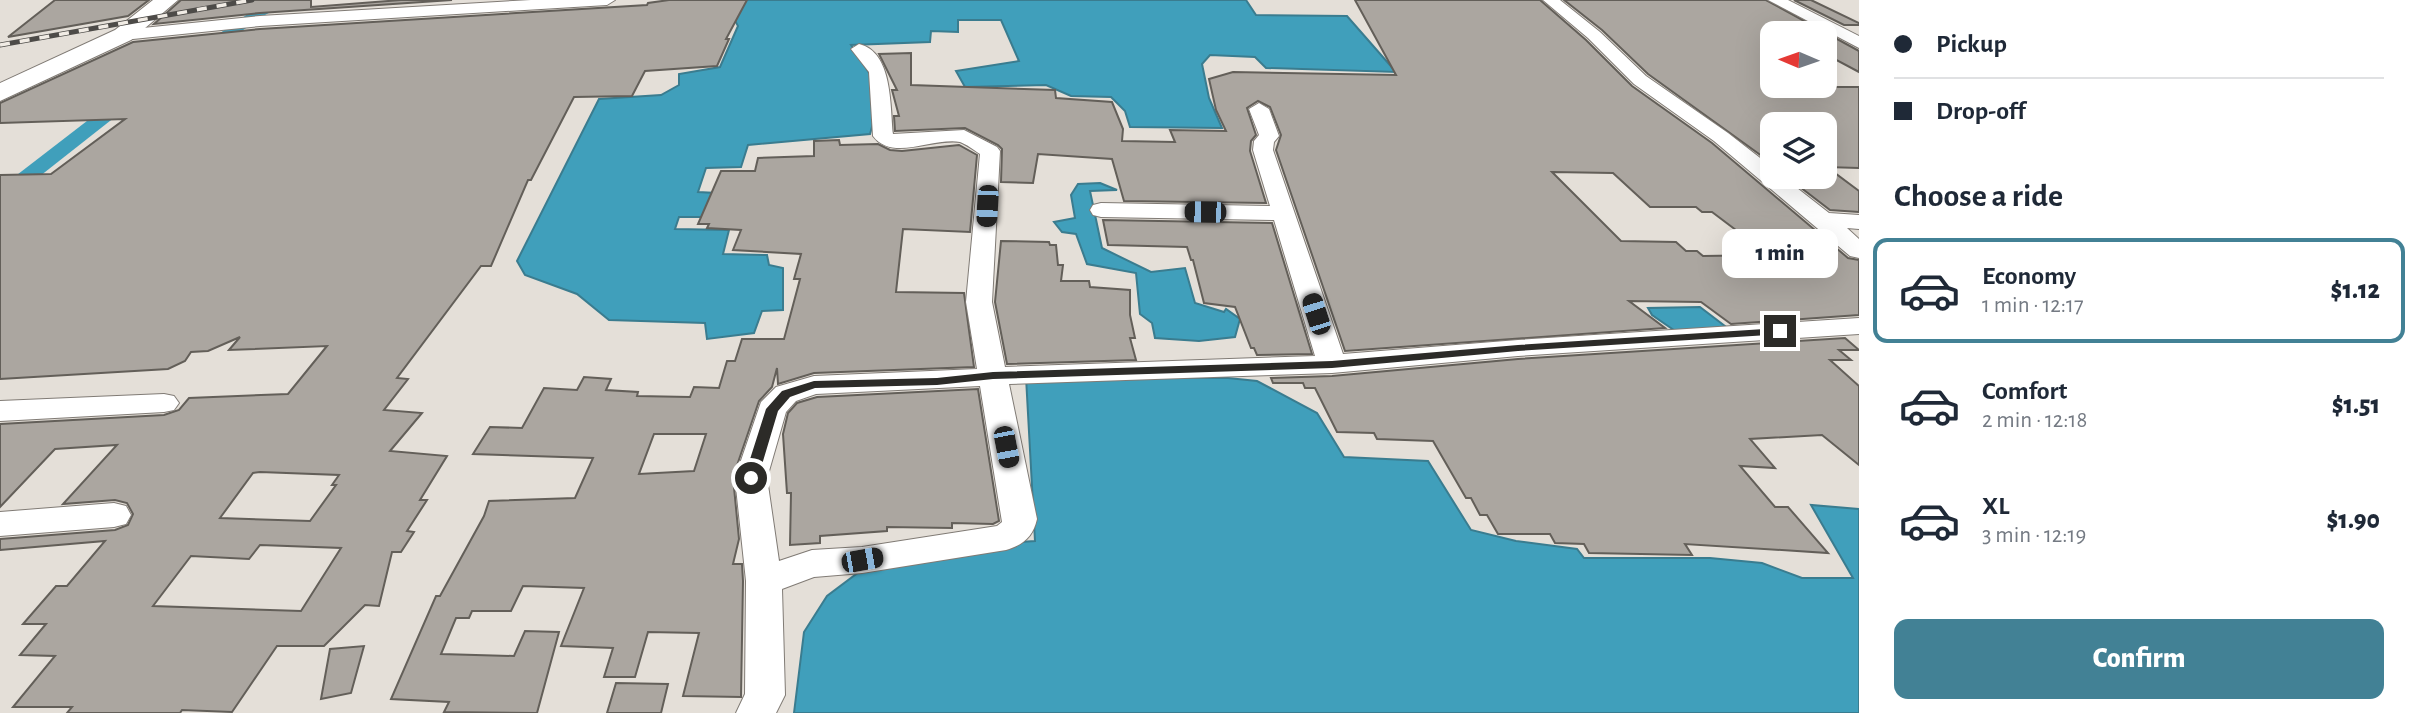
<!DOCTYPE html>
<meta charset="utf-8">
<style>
body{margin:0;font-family:"Alegreya Sans",sans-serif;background:#f2f2f3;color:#1f2937;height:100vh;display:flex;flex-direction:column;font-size:26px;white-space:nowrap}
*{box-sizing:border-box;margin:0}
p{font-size:23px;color:#747a83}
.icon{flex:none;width:38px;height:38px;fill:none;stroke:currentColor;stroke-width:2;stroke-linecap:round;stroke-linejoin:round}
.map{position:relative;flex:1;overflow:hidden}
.panel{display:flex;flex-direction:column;background:#fff;width:560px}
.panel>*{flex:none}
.banner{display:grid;align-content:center;height:154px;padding:0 35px;background:#fff}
.needle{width:46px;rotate:272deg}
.fabs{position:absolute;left:1760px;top:21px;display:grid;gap:14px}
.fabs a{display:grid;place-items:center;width:77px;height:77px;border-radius:14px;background:#fff;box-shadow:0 7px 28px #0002;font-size:35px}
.end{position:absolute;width:32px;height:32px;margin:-16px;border:9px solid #2c2b28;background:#fff;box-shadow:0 0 0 4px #fff}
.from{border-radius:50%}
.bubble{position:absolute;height:49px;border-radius:14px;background:#fff;box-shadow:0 7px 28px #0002;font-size:23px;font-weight:800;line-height:49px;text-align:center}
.car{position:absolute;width:21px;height:42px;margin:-21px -10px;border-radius:9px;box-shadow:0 0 5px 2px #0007;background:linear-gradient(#222 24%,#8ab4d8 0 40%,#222 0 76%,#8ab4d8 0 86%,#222 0)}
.banner b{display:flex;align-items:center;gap:24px;height:66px;font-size:26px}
.banner b+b{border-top:2px solid #e0e1e3}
.banner i{width:18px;height:18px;background:#1f2937}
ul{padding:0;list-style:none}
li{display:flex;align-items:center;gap:21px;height:105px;margin:0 14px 10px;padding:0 21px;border:4px solid transparent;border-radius:14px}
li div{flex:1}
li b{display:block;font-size:26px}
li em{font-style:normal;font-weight:800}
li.selected{border-color:#428195}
li>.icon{width:63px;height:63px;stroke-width:1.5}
h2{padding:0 35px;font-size:32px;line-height:84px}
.action{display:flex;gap:14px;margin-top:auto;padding:14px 35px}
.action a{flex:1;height:80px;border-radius:14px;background:#428195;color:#fff;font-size:28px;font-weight:800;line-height:80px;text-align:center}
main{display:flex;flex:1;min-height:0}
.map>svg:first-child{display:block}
</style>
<main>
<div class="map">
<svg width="1859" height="713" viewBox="0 0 1859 713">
<rect width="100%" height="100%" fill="#e4dfd8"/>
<g fill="#409fbb" stroke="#3a7c8f" stroke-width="2">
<polygon points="724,0 1246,0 1256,15 1347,16 1396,72 1266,68 1255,57 1210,55 1202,64 1209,98 1222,128 1130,127 1125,111 1111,97 1071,96 1046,85 965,87 956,71 1019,61 1001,20 958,20 958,32 931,31 930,42 851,45 873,79 876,112 870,134 748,145 741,167 706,168 698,192 716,193 706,217 679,217 675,229 729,230 723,254 767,255 769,265 783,268 783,310 762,311 754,333 707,339 705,323 609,320 577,294 525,275 517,261 599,99 661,95 679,85 679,74 720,67 738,26"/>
<polygon points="1100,183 1117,190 1090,191 1102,248 1151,272 1185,268 1195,303 1224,312 1226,309 1240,319 1235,337 1199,341 1155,338 1152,323 1140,314 1136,273 1087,264 1076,234 1062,232 1054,222 1075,218 1071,195 1078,184"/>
<polygon points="1700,307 1734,333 1684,337 1652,315 1648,308"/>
<polygon points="1026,377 1228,378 1257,381 1317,413 1344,457 1428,461 1471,530 1516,541 1577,549 1584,558 1710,558 1762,563 1802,578 1853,578 1811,505 1859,509 1859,713 794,713 804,632 827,596 867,566 946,547 1035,541"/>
</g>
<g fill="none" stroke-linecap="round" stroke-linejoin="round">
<g fill="#409fbb" fill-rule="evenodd">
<polygon points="274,0 293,0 265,15 208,54 202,56 194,51 255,9"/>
<polygon points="128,93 137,98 134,102 7,202 0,204 0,188 122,94"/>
</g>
</g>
<g fill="#aba6a0" stroke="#635f59" stroke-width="2" fill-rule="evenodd">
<polygon points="55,0 149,0 128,16 8,37"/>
<polygon points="181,0 311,0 311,7 401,0 452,0 260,13 154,24"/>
<path d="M669 0H747L726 39H729L717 66 645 71 632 96 574 97 531 180H528L491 266H481L397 378 408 379 384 410 422 413 390 451 447 456 420 500H427L407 531 414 532 401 552H392L379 606 365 605 324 646H277L232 712 182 710 180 713H67L72 707H13L55 656 20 655 46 624H23L56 586H67L105 541 0 550V539L115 530 128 525 133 514 127 503 115 500 63 504 117 445 55 449 0 507V424L164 415 179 410 189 398 288 394 327 346 229 350 240 337 208 351 191 352 185 361 168 369 0 379V175L51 174 125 119 0 123V103L133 42 260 29 647 5 648 3ZM260 472 339 475 332 485H336L310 521 220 518 253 473ZM260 545 341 548 301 611 153 606 191 556 249 559Z"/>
<path d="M1355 0H1540L1586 40 1632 86 1712 143 1848 258 1859 260V315L1731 324 1701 302 1629 301 1665 328 1345 351 1276 150 1281 135 1270 107 1258 101 1247 108 1256 135 1251 141 1250 151 1266 203 1124 201 1112 159 1038 154 1033 183 1001 182 1002 149 998 145 965 128 895 131 894 116H899L892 90H897L879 54 911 53V85L1055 90 1056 98 1112 102 1123 129 1122 141 1175 142 1170 130 1226 131 1216 110 1209 79 1233 72 1396 75ZM1552 172 1613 173 1650 207H1696L1702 212H1712L1769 255 1703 256 1697 251H1686L1676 242 1621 241Z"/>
<polygon points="1564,0 1766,0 1859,51 1859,72 1825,54 1825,33 1773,33 1773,87 1859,87 1859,168 1827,167 1859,191 1859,212 1830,210 1787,177 1825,177 1825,124 1773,124 1773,164 1648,74 1602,30"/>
<polygon points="1794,0 1811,0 1859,23 1859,25 1844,25"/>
<path d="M839 140 840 145 878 144 890 150 902 151 959 145 977 155 970 232 903 229 896 292 964 293 974 367 814 373 778 384 777 368 772 387 759 401 733 477 739 539 733 564H742L743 581 741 697 683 696 699 633 648 632 635 677H604L613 648 561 646 584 588 523 586 511 611H472L469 618H456L441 654 514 656 525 631 559 632 537 713 444 712 449 702 391 699 436 596H440L484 516 489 501 575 498 593 458 473 454 490 427 522 428 544 388 577 390 584 377 611 379 606 390 638 392 637 396 690 397 694 387 719 388 727 361H735L742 339H784L800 279H794L801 254 733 250 741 230 707 228 709 224H698L721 171H755L758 158 814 156V141ZM654 434H706L694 471 639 474Z"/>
<polygon points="1103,220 1272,223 1312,354 1257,355 1254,348 1251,348 1235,307 1204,303 1193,260 1191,260 1187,247 1108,245"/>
<polygon points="1001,241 1049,242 1050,245 1056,245 1058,265 1063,265 1061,281 1089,281 1090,287 1130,290 1130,315 1135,338 1130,338 1136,360 1007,364 995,302"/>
<polygon points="1845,338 1859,350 1839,350 1851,360 1830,360 1859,386 1859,465 1822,435 1750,439 1775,468 1740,466 1775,507 1788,507 1828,553 1685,544 1692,555 1589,553 1584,544 1555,543 1550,534 1498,534 1487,515 1480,515 1471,498 1466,498 1433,441 1377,439 1374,433 1337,432 1315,388 1305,388 1303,383 1273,383 1271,378 1332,376 1518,359"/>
<polygon points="978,389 999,521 993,524 952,523 952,528 887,527 887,531 820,536 820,543 790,545 791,493 787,493 783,434 788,413 797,403 817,397"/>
<polygon points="364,646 351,693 321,699 330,649"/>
<polygon points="616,683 668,684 661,713 607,713"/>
</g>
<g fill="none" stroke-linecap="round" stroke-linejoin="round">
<defs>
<g id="street">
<polygon points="531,0 615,0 607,5 260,26 123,40 115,35 123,30 260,16"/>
<polygon points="1543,0 1560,0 1600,32 1646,76 1728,133 1773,168 1773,177 1783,177 1829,213 1859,215 1859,229 1847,228 1859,239 1859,258 1850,256 1714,141 1634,84 1588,38"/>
<polygon points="1768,0 1788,0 1859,36 1859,48"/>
<path d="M859 44C893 52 890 106 893 134L964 130 997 147 1000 151 992 302 1005 367 1315 356 1274 220 1101 217 1093 215 1090 210 1093 205 1101 203 1270 206 1253 150 1254 141 1259 135 1249 109 1259 103 1269 109 1279 136 1274 142 1273 150 1343 354 1518 340 1859 318V334L1518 356 1332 373 1009 384 1037 519C1033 537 1023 545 1006 550L862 573 814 577 782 589 785 695 776 713H736L745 694 746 581 735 478 761 402 776 387 814 376 977 369 966 302 980 154C974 150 966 144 960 142 934 137 892 162 873 136L869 72 851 49ZM980 386 1002 522 997 526 862 547 812 550 779 561 767 478 786 412 796 401 816 394Z"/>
<polygon points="164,394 174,396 179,403 174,410 164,412 0,421 0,401"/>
<polygon points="114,503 126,506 131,515 126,524 114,527 0,536 0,512"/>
</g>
<polygon id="secondary" points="153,0 178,0 131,40 0,101 0,83 115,30"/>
</defs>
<use href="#street" stroke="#807b75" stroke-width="2"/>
<use href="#secondary" stroke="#807b75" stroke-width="2"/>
<use href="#street" fill="#fff" fill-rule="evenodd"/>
<use href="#secondary" fill="#fff" fill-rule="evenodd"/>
<defs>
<polyline id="rail" points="0,45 252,0"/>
</defs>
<use href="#rail" stroke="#4d4b48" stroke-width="5"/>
<use href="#rail" stroke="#f1ece5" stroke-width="3.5" stroke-dasharray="10" stroke-linecap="butt"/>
</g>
<polygon fill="#2c2b28" points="1780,328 1784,329 1784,334 1518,351 1332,368 993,379 937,385 815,388 790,397 778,411 758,478 751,482 744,478 766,409 782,391 814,381 937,378 993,372 1332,361 1518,345"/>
</svg>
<div class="fabs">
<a><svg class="needle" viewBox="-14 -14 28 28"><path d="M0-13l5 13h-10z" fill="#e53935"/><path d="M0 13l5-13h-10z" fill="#747a83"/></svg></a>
<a><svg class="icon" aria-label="layers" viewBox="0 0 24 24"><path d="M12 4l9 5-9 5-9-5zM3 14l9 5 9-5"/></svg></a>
</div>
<i class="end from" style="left:751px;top:478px"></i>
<i class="end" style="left:1780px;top:331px"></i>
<div class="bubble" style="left:1722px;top:229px;width:116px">1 min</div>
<i class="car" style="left:987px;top:206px;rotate:183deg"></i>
<i class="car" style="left:1205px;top:212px;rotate:271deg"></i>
<i class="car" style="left:1316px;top:314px;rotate:342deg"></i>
<i class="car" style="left:1006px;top:447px;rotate:169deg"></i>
<i class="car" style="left:862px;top:560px;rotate:80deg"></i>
</div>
<section class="panel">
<div class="banner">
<b><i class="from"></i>Pickup</b>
<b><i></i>Drop-off</b>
</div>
<h2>Choose a ride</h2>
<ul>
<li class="selected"><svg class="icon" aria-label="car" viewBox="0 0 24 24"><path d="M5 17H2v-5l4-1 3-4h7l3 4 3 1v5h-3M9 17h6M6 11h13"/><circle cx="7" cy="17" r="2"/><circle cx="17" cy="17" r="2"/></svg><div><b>Economy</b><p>1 min · 12:17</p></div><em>$1.12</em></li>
<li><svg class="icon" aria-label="car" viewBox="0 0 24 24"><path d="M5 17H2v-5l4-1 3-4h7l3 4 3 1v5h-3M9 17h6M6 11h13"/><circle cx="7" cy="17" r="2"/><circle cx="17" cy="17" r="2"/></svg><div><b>Comfort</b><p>2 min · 12:18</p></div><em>$1.51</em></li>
<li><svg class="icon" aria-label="car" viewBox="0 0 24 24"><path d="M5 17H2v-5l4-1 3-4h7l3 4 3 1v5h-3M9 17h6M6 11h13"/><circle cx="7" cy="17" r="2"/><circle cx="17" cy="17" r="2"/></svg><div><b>XL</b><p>3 min · 12:19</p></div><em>$1.90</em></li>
</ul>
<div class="action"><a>Confirm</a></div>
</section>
</main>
